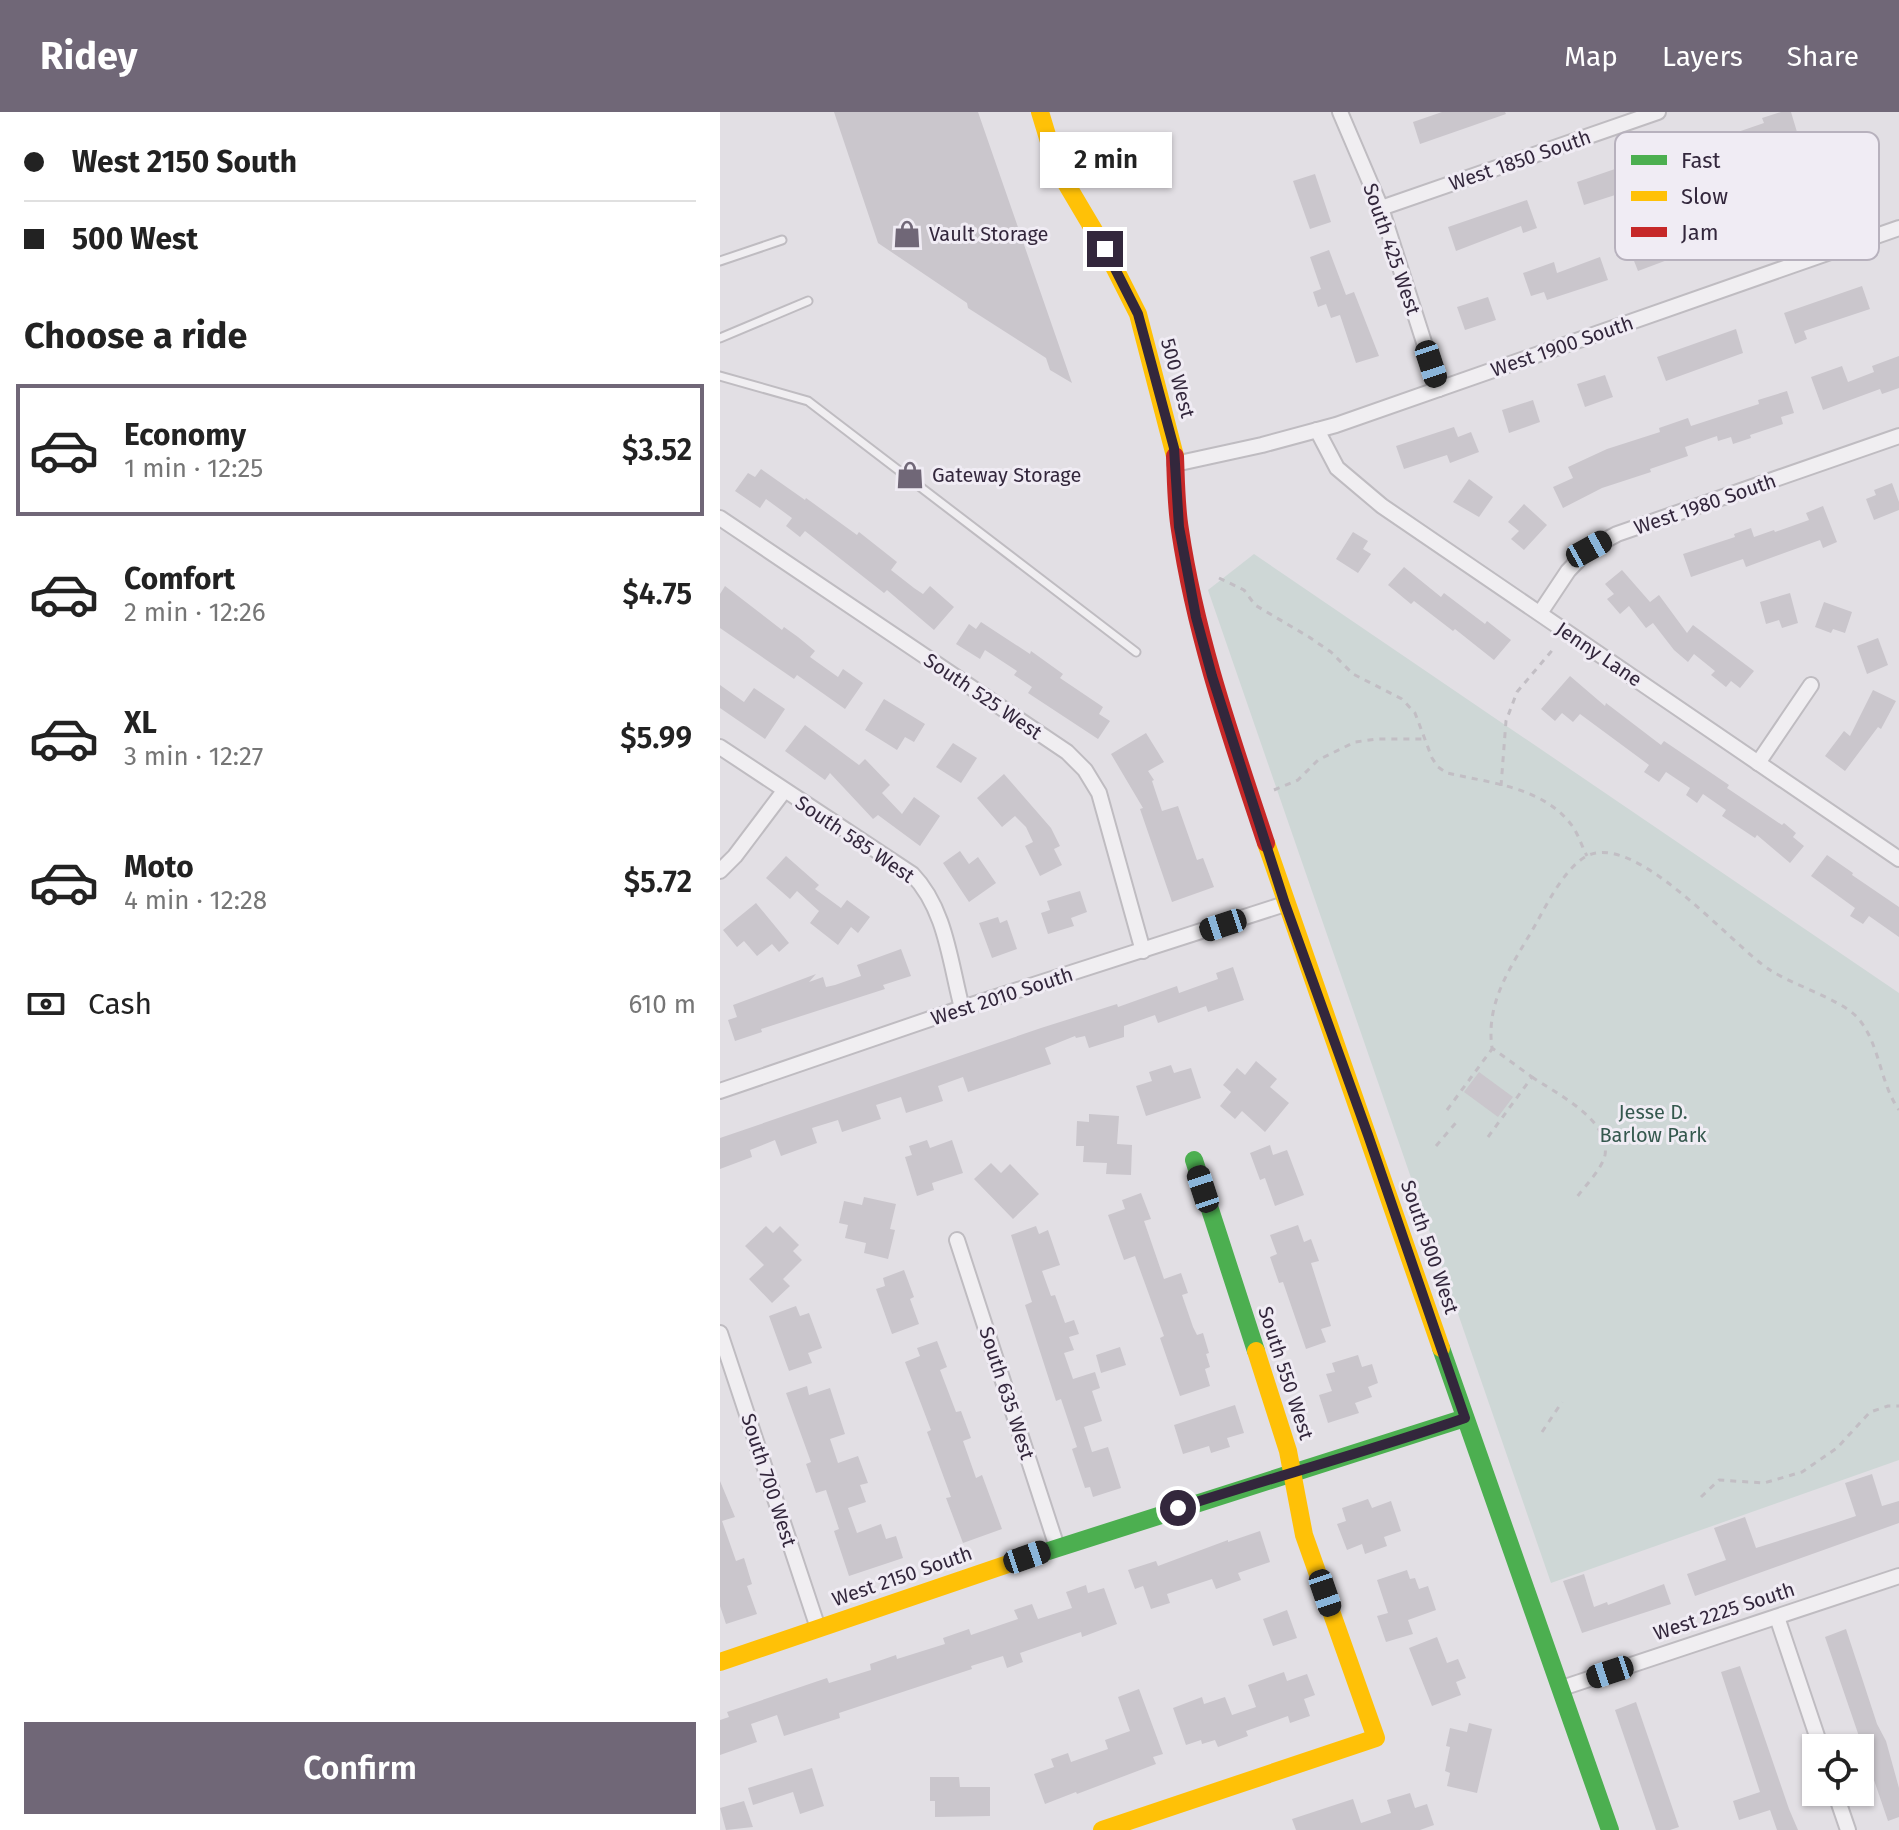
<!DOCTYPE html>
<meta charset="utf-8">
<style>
body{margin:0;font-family:"Fira Sans",sans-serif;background:#f2f2f2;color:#222;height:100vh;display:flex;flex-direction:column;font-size:30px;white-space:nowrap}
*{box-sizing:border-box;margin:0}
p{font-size:26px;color:#767676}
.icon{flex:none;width:44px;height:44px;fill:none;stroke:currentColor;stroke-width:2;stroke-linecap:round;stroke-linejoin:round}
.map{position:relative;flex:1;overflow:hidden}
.drawer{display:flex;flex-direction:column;background:#fff;width:720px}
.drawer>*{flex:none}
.banner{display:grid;align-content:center;height:176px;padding:0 24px;background:#fff}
.tools{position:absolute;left:1082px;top:1622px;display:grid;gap:16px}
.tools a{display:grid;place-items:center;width:72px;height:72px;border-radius:0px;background:#fff;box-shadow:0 2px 6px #0004;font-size:40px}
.end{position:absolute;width:36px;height:36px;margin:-18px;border:10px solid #33273c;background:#fff;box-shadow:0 0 0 4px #fff}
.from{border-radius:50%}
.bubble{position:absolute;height:56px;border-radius:0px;background:#fff;box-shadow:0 2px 6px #0004;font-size:26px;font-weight:600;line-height:56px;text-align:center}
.car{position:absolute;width:24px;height:48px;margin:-24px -12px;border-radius:10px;box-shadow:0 0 6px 2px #0007;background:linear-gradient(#222 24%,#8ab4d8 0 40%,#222 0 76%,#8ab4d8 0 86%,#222 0)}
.banner b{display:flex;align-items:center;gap:28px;height:76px;font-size:30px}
.banner b+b{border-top:2px solid #e0e0e0}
.banner i{width:20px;height:20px;background:#222}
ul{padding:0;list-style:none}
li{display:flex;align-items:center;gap:24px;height:132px;margin:0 16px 12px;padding:0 8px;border:4px solid transparent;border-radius:0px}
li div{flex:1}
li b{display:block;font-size:30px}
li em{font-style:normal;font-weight:600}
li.active{border-color:#706777}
li>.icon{width:72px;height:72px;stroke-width:1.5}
h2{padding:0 24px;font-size:36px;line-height:96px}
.pay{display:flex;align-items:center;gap:20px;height:88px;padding:0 24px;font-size:30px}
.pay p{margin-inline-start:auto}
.button{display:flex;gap:16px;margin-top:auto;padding:16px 24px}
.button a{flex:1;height:92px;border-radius:0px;background:#706777;color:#fff;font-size:32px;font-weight:600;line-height:92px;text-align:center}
header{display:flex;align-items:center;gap:48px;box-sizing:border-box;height:112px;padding:0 40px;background:#706777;color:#fff}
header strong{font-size:38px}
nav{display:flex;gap:44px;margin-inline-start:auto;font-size:28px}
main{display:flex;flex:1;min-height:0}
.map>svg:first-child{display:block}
</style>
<header>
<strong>Ridey</strong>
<nav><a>Map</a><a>Layers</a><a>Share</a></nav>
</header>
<main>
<section class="drawer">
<div class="banner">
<b><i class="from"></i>West 2150 South</b>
<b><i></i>500 West</b>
</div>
<h2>Choose a ride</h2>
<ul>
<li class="active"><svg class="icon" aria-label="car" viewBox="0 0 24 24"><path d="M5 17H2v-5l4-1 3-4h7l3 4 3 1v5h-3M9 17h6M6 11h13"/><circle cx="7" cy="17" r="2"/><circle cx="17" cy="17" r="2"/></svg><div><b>Economy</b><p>1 min · 12:25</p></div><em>$3.52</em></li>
<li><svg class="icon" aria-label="car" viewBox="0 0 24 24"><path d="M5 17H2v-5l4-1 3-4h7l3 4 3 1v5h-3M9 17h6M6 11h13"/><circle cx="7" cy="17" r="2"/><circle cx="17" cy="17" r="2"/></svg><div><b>Comfort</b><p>2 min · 12:26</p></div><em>$4.75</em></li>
<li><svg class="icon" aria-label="car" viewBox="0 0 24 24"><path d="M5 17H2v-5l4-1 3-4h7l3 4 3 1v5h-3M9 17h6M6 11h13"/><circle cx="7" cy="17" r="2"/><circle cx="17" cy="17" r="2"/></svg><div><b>XL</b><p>3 min · 12:27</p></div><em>$5.99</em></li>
<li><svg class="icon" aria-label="car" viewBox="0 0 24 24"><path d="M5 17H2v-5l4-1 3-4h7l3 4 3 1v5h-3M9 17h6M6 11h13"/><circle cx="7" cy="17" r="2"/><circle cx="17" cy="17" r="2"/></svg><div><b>Moto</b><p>4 min · 12:28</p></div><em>$5.72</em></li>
</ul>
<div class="pay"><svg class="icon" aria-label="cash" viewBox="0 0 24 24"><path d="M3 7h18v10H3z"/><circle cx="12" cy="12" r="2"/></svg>Cash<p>610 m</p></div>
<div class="button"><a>Confirm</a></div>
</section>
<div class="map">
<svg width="1179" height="1718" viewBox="0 0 1179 1718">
<rect width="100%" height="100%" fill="#e2dfe4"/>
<polygon fill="#ced7d6" points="534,442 1179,881 1179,1348 831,1471 488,478"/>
<g fill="#cac6cc">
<polygon points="114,0 258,0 352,271 330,258 326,246 248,196 247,191 158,131"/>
<polygon points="722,0 785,0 786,2 700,32 693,10"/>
<polygon points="1061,0 1071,0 1077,20 982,52 974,30 1007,19 1009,23 1044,11 1042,6"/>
<polygon points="933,44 942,68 864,93 857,70"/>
<polygon points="595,62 611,110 590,117 573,69"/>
<polygon points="807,88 817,116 803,121 801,114 736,139 728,115"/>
<polygon points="1004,103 1011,126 984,135 982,131 949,143 950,147 918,159 909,136"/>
<polygon points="609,138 626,183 634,180 659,244 636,251 620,203 611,206 606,192 598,195 593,180 601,177 590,145"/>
<polygon points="880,145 888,168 827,188 824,180 811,184 803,161 834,150 837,161"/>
<polygon points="1142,174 1150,197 1084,219 1087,227 1075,232 1064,201"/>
<polygon points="768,185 776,208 745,218 737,195"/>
<polygon points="1016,217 1023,241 946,269 937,245"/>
<polygon points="1179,244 1179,276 1162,282 1160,277 1103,298 1091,265 1122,254 1128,270 1154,260 1152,254"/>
<polygon points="885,263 893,285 865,295 857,272"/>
<polygon points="1067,279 1074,301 1061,305 1063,312 1030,323 1031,326 1013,332 1011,325 998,329 997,324 965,335 968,344 930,357 931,360 882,376 843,396 833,375 853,366 848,355 887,337 940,320 939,316 968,306 971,314 1039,292 1038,288"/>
<polygon points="813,288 820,310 789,321 782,298"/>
<polygon points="734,315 738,325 751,320 759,340 730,351 727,343 684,357 676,334"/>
<polygon points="41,357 85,388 86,386 137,423 139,420 177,450 171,458 194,476 203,482 210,474 234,495 214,518 167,478 164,481 85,419 80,425 66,414 72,406 46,387 40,396 15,379 28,361 35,365"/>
<polygon points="749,367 773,385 759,405 733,390"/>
<polygon points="1172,371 1179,390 1179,398 1154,408 1146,387 1156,383 1154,378"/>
<polygon points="804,392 827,413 804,438 791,427 799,419 788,410"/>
<polygon points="1103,394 1117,430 1103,436 1100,428 1026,455 1023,447 971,465 963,442 1015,425 1014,422 1031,416 1034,425 1054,418 1055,420 1089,408 1086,401"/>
<polygon points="633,420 648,429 643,437 651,442 638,461 616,447"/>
<polygon points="684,455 721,485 724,481 765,512 767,509 791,528 774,548 735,517 733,519 694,489 691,492 668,473"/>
<polygon points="902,458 930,490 939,483 967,521 973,513 1034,559 1020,576 1011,569 1006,575 991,563 995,559 974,542 968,550 954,538 933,511 926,516 909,494 900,502 887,487 894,482 885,472"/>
<polygon points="5,474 62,518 64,515 78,525 95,539 90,545 118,565 123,557 143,571 125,597 77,563 74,567 0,516 0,482"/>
<polygon points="1070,481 1078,511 1062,516 1059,508 1046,512 1040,490"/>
<polygon points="1104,490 1132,500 1125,521 1113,517 1111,521 1095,515"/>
<polygon points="261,510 310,542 311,539 343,562 340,566 383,595 379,602 390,609 378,627 308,581 312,575 294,563 297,559 265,538 260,547 236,532 249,512 256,517"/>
<polygon points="1158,526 1168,553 1147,562 1137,534"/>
<polygon points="850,564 885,594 886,591 941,633 944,629 1009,673 1007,676 1062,713 1064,711 1076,721 1073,725 1084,734 1070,751 1037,723 1035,726 1002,704 1006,698 983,682 977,691 966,683 970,676 946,660 939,670 924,660 929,653 860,602 853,610 842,601 835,609 821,597"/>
<polygon points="0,573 24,590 34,576 65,597 45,627 0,596"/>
<polygon points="1153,578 1176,589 1161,617 1158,615 1125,659 1105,644 1124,619 1130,624"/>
<polygon points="164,587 205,612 194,630 185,625 177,638 145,618"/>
<polygon points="85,613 139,653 145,647 170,673 162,681 182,702 194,685 220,704 200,734 158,703 153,707 110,661 105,668 65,639"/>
<polygon points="426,621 444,650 428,659 434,668 432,669 442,699 458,694 477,748 483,746 494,775 452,790 420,697 423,696 391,642"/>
<polygon points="233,631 257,646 241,671 216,655"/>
<polygon points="284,662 331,716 340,734 334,737 342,753 320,764 305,734 313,730 306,715 295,704 282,715 257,686"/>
<polygon points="240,739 249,752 258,745 276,771 249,790 223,751"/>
<polygon points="1107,743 1133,761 1132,763 1179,795 1179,825 1149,804 1143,812 1130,804 1135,796 1091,764"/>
<polygon points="66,744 99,773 95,777 121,796 127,788 150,805 138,821 131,815 118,833 90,811 99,799 77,779 70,787 46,766"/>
<polygon points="360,779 367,800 351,806 354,814 328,822 321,801 330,798 327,789"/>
<polygon points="36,791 69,831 59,840 52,832 37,844 24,829 17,835 3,818"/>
<polygon points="278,805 280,811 287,808 297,837 272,846 259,811"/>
<polygon points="181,837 191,864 163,873 165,877 41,917 42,920 15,929 8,908 17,905 13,893 96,862 89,870 103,865 106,875 115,873 141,864 137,853"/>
<polygon points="513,855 524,888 488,900 486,894 438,911 435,903 404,914 404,925 369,936 365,924 356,926 355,924 325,936 331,952 248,980 243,965 218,974 223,989 186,1001 181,985 156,993 161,1007 122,1020 118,1008 92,1016 97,1031 61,1044 55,1028 30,1038 32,1045 0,1057 0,1026 321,916 397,892 398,895 457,874 459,881 498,867 496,861"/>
<polygon points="536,949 557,967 550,975 569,991 545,1020 522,999 515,1007 500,994 511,980 503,973 517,956 525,963"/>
<polygon points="451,953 454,961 471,956 481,986 426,1004 416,974 432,969 429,960"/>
<polygon points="759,960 793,985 778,1005 744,980"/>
<polygon points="369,1002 399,1004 397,1032 412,1033 411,1063 386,1062 387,1051 363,1050 364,1034 356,1034 357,1009 369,1010"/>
<polygon points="207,1028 210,1036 232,1028 243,1061 212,1071 214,1078 197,1084 185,1045 192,1043 189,1034"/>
<polygon points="550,1033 553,1043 567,1038 584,1083 555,1094 545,1066 540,1068 530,1041"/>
<polygon points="271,1051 281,1061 290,1052 319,1082 293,1107 254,1067"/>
<polygon points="421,1081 431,1107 424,1109 444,1167 461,1161 468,1181 462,1183 473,1215 477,1223 483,1221 489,1241 486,1242 490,1255 485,1257 490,1274 460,1284 440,1226 444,1224 415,1144 404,1148 388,1103 405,1097 402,1088"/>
<polygon points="144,1085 176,1092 170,1117 175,1118 168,1147 144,1141 146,1131 125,1126 128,1113 119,1111 124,1089 142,1093"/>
<polygon points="578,1113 584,1130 591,1127 599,1149 591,1151 611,1214 601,1217 606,1230 586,1237 563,1170 559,1171 550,1145 557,1142 550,1123"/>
<polygon points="46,1114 53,1121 60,1114 79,1133 73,1139 82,1148 63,1167 70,1174 52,1191 29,1167 44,1153 25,1134"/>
<polygon points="316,1114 319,1122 328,1118 340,1153 322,1159 331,1184 335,1183 345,1211 354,1208 359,1222 349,1225 354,1238 344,1241 353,1267 375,1260 380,1276 372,1279 382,1309 364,1315 372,1340 388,1335 401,1376 373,1385 370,1375 365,1376 352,1337 357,1335 341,1287 336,1289 305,1193 312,1190 291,1123"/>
<polygon points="184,1158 194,1185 190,1187 199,1212 172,1222 156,1177 165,1174 163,1166"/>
<polygon points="76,1194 80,1204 89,1201 102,1236 88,1241 92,1251 69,1259 49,1204"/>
<polygon points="217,1229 227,1255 220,1258 236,1300 241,1299 251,1326 243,1329 256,1366 262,1363 282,1417 243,1431 226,1386 231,1385 207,1320 211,1318 185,1250 200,1244 197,1236"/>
<polygon points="400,1235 406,1253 381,1261 376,1243"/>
<polygon points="638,1243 642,1255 652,1252 658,1271 648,1275 652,1285 635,1291 639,1301 608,1311 599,1283 612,1279 606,1262 615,1260 612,1251"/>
<polygon points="87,1274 89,1283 110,1276 125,1322 110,1327 118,1351 138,1344 148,1371 140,1373 146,1390 128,1396 137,1421 161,1412 166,1427 176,1424 183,1446 129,1464 114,1419 119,1417 106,1378 96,1381 86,1352 91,1350 66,1281"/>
<polygon points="515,1293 524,1321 507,1326 510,1335 491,1341 489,1334 463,1342 454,1313"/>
<polygon points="1152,1362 1162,1394 1179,1389 1179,1411 975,1484 967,1462 1006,1448 994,1416 1025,1405 1036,1436 1115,1411 1136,1404 1125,1371"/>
<polygon points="0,1369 15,1405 2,1409 16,1449 24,1446 32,1472 27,1474 37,1502 6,1512 0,1494"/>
<polygon points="648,1387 652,1396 671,1389 681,1419 664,1425 667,1434 645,1442 642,1432 627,1438 617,1412 626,1409 622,1396"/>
<polygon points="540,1419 550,1450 518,1461 521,1468 496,1477 492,1467 447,1482 450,1491 431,1497 423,1474 415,1477 408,1458 436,1449 438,1454 508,1428 508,1430"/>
<polygon points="687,1458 690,1467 695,1466 699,1477 708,1474 716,1498 688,1508 693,1522 666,1530 657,1504 668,1501 657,1468"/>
<polygon points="864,1462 874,1495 887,1490 888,1493 944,1472 951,1492 862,1521 843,1469"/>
<polygon points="366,1473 368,1481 384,1476 397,1512 362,1525 361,1520 300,1541 303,1550 287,1556 283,1544 251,1554 252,1557 119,1601 120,1606 64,1624 57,1603 31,1612 37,1630 0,1643 0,1608 9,1605 7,1600 107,1566 109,1571 151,1558 150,1552 176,1543 177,1547 225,1532 223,1526 249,1517 251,1523 298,1507 294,1498 312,1492 318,1507 352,1496 346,1480"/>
<polygon points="567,1498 577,1526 553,1534 543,1507"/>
<polygon points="1126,1517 1157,1612 1166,1629 1179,1676 1179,1705 1168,1709 1105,1525"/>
<polygon points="717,1525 727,1551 738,1547 746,1566 736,1570 741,1583 712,1594 689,1536"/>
<polygon points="1020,1554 1069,1697 1078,1718 1057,1718 1050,1698 1019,1708 1013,1689 1040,1680 1001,1560"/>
<polygon points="564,1560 567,1569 587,1562 595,1583 584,1587 590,1604 570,1611 568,1604 526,1619 528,1624 498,1635 495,1628 482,1632 481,1628 466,1633 453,1596 482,1585 484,1592 505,1585 512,1603 536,1595 528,1573"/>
<polygon points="419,1577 443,1642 433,1645 436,1652 357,1682 356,1680 325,1692 314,1662 334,1655 331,1647 348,1641 351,1650 388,1637 385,1628 410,1619 398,1585"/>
<polygon points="916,1590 959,1715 950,1718 936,1718 895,1598"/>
<polygon points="749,1611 772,1617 757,1681 727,1674 730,1661 725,1659 730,1635 726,1634 730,1616 747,1620"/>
<polygon points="92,1656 104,1694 80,1702 73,1680 33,1693 28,1676"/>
<polygon points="210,1665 239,1665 240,1675 270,1675 270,1704 215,1705 215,1689 210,1689"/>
<polygon points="690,1681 695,1696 707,1692 714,1713 700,1718 576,1718 572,1707 633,1687 641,1711 671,1701 667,1688"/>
<polygon points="24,1689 33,1715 6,1718 0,1696"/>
</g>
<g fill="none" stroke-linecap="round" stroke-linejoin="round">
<defs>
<g id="lane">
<polyline points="0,149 62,128"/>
<polyline points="0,226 88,189"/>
<polyline points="0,264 88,289 416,540"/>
</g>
<g id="street">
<polyline points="620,0 661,96 719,277"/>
<polyline points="661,96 938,0"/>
<polyline points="597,318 617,356 662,394 1179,747"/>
<polyline points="455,352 542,333 616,313 1179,116"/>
<polyline points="0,406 347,640 365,658 379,681 423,839"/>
<polyline points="820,501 848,459 869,437 897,422 1179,324"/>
<path d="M0 635 192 762C226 797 230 851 242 896"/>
<polyline points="1038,651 1091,573"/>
<polyline points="0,759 15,744 64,679"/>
<polyline points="0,979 242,896 565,792"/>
<polyline points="237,1128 337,1435"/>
<polyline points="0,1221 98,1516"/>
<polyline points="1057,1505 1101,1636"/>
<polyline points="842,1576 1179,1464"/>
<polyline points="1115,1680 1128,1718"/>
</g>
</defs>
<use href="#lane" stroke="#bfbcc1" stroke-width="11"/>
<use href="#street" stroke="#bfbcc1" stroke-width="18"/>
<g stroke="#c2bec4" stroke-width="3" stroke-dasharray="6 6" stroke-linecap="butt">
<path d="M499 466 524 478 535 493 589 525 611 540 633 562 682 587 695 601 712 646 718 655 727 661C770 671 825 675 853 715 859 724 862 735 867 744"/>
<polyline points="781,674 786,609 797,580 835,535"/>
<polyline points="554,678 578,668 598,648 635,630 657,627 705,627"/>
<path d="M812 965C837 982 891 1008 885 1043 882 1057 865 1074 857 1085"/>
<polyline points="727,998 772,937"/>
<path d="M768 1025 812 965 772 936C765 886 795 850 818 808 829 788 845 757 865 745 914 716 1011 833 1050 858 1071 872 1119 887 1136 904 1160 929 1159 970 1179 998"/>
<polyline points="716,1034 739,1007"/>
<polyline points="822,1320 842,1290"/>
<polyline points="981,1385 999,1368 1044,1371 1082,1360 1117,1336 1150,1300 1168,1294 1179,1294"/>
</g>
<use href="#lane" stroke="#f0eef1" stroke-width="7"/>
<use href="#street" stroke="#f0eef1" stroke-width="14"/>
<g stroke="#4caf50" stroke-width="18">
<polyline points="474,1048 536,1239"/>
<polyline points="721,1236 890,1718"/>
<polyline points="291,1451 745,1306"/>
</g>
<g stroke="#ffc107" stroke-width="18">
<polyline points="320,0 337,56 385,137 418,202 455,344"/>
<polyline points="546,731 721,1236"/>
<polyline points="0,1550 291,1451"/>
<polyline points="382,1718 656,1626 584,1423 568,1339 536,1239"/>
</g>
<path stroke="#c62828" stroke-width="18" d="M455 344C456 369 456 394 460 418 476 526 512 628 546 731"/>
</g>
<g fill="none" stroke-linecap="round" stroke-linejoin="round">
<path stroke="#33273c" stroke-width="10" d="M385 137 418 202 454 336 459 415 476 505 492 564 565 792 648 1023 745 1306C650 1339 554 1365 458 1396"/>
</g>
<defs>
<symbol id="shop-bare" viewBox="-9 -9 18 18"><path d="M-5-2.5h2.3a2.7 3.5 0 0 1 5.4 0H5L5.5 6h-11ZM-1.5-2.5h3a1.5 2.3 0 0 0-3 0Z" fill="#706777" stroke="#f0ecf4" stroke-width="2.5" paint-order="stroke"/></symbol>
</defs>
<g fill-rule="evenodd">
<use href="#shop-bare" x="167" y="102" width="40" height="40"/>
<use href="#shop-bare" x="170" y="343" width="40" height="40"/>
</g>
<g text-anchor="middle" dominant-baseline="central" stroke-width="6" stroke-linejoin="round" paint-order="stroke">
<g font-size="20" fill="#33273c" stroke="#f0ecf4">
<text transform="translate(800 48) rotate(-19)">West 1850 South</text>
<text transform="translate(672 137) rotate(71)">South 425 West</text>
<text transform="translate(842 234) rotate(-19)">West 1900 South</text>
<text transform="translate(458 266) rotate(75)">500 West</text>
<text transform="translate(985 392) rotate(-19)">West 1980 South</text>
<text transform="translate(879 542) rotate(34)">Jenny Lane</text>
<text transform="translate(263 584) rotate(34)">South 525 West</text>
<text transform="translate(135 727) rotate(34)">South 585 West</text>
<text transform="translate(282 884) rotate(-18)">West 2010 South</text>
<text transform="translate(710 1135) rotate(71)">South 500 West</text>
<text transform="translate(566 1261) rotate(72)">South 550 West</text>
<text transform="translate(287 1281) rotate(72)">South 635 West</text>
<text transform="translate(49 1368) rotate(72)">South 700 West</text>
<text transform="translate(182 1464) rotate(-19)">West 2150 South</text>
<text transform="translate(1004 1499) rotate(-18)">West 2225 South</text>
</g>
<g font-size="20" fill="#33273c" stroke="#f0ecf4" text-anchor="start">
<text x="209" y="122">Vault Storage</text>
<text x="212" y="363">Gateway Storage</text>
</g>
<g font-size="20" fill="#35584e" stroke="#f0ecf4">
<text x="933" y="1000">Jesse D.<tspan x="933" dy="23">Barlow Park</tspan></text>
</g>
</g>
<rect x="895" y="20" width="264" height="128" rx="12" fill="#f0ecf4" stroke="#b7b1bd" stroke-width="2"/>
<rect x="911" y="43" width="36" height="10" fill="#4caf50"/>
<rect x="911" y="79" width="36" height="10" fill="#ffc107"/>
<rect x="911" y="115" width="36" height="10" fill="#c62828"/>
<g font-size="22" fill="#33273c">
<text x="961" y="56">Fast</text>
<text x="961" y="92">Slow</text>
<text x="961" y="128">Jam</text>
</g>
</svg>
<div class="tools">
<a><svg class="icon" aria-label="locate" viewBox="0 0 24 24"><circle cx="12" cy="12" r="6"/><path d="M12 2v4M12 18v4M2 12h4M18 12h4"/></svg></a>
</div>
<i class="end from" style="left:458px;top:1396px"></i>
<i class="end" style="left:385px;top:137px"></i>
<div class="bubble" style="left:320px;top:20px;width:132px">2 min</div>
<i class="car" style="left:711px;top:252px;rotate:162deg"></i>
<i class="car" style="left:869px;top:437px;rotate:61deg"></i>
<i class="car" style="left:503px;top:813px;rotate:252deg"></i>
<i class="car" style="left:483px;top:1077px;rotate:342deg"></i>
<i class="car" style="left:307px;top:1445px;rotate:71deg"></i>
<i class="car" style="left:605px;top:1481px;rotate:161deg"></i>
<i class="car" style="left:890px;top:1560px;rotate:252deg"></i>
</div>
</main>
